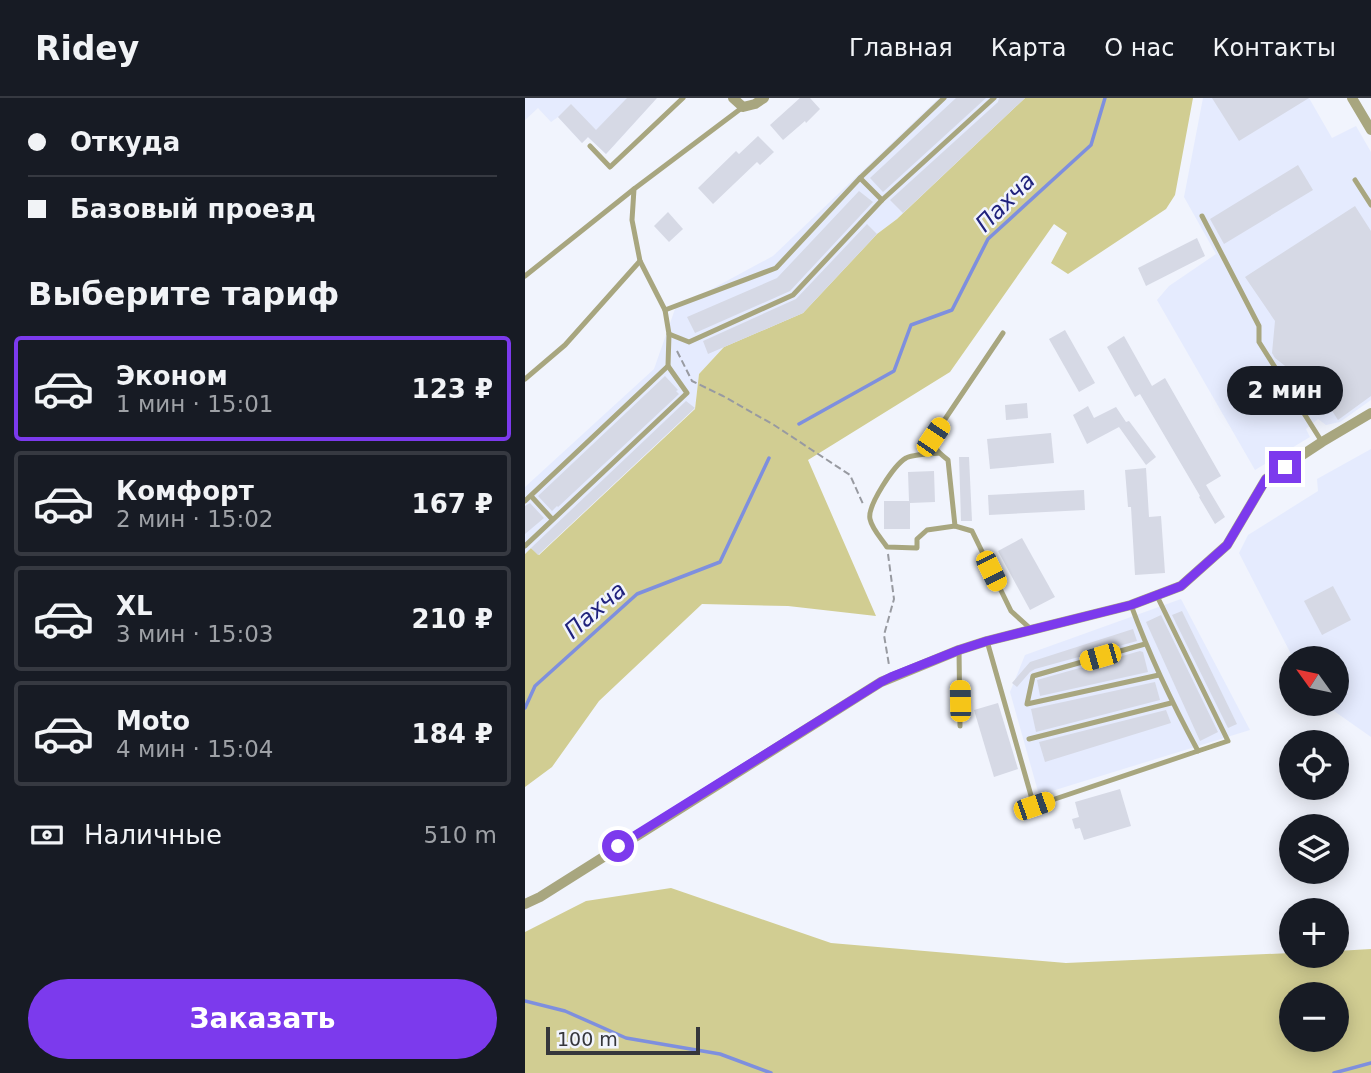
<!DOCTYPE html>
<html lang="ru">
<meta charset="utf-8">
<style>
body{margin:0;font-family:"DejaVu Sans",sans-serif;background:#20242c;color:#f1f3f6;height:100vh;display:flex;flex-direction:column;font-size:26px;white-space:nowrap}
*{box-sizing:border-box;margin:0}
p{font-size:23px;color:#9ea1a6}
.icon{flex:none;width:38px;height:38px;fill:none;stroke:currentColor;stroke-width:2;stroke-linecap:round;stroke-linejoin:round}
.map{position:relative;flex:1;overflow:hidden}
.details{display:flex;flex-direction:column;background:#171b24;width:525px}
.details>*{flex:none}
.banner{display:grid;align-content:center;height:154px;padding:0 28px;background:#171b24}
.needle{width:46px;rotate:303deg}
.buttons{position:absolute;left:754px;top:548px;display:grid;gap:14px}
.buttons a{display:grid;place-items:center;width:70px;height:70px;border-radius:50%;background:#171b24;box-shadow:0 4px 18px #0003;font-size:35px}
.scale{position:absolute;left:21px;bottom:18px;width:154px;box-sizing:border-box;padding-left:7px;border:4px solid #35363b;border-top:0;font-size:19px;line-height:24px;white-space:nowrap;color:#35363b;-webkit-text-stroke:5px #f1f4fd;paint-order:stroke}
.end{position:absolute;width:32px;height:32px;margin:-16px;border:9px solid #7c3aed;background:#fff;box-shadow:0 0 0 4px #fff}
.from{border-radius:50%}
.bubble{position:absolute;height:49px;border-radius:24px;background:#171b24;box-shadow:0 4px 18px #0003;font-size:23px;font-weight:600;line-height:49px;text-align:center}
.car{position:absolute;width:21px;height:42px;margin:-21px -10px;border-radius:9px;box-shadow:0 0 5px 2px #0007;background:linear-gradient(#f5c518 24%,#345 0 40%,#f5c518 0 76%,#345 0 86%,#f5c518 0)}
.banner b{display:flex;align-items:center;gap:24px;height:66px;font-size:26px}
.banner b+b{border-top:2px solid #363941}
.banner i{width:18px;height:18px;background:#f1f3f6}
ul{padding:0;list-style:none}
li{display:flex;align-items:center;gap:21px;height:105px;margin:0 14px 10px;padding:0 14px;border:4px solid #363941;border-radius:7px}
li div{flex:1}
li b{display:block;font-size:26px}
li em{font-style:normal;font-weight:600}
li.current{border-color:#7c3aed}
li>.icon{width:63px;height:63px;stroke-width:1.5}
h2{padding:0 28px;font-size:32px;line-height:84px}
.pay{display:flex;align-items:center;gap:18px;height:77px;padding:0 28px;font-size:26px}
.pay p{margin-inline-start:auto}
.action{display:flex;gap:14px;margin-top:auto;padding:14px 28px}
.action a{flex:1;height:80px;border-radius:42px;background:#7c3aed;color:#fff;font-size:28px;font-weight:600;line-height:80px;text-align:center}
header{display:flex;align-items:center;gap:42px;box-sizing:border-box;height:98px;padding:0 35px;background:#171b24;border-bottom:2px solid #363941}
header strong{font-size:33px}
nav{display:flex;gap:38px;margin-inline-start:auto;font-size:24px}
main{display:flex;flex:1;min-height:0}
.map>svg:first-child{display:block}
</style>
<header>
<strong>Ridey</strong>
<nav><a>Главная</a><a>Карта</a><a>О нас</a><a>Контакты</a></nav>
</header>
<main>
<section class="details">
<div class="banner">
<b><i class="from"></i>Откуда</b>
<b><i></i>Базовый проезд</b>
</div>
<h2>Выберите тариф</h2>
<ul>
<li class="current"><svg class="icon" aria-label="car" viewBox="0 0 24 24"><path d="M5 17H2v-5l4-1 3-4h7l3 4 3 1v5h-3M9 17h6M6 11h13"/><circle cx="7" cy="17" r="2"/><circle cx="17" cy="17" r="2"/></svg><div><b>Эконом</b><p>1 мин · 15:01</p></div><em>123 ₽</em></li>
<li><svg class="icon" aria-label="car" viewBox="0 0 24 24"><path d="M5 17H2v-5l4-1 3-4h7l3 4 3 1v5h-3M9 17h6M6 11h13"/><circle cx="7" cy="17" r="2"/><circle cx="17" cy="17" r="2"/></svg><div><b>Комфорт</b><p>2 мин · 15:02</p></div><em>167 ₽</em></li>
<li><svg class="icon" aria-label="car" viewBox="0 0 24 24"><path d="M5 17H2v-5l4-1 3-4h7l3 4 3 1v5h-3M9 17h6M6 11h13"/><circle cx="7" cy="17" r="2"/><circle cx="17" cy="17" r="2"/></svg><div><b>XL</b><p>3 мин · 15:03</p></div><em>210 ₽</em></li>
<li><svg class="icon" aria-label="car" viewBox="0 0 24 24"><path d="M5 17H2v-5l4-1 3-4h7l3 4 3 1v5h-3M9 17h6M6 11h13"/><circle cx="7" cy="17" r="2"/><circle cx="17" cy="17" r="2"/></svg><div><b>Moto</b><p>4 мин · 15:04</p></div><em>184 ₽</em></li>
</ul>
<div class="pay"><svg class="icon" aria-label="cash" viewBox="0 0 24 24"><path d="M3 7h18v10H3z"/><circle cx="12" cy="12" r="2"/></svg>Наличные<p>510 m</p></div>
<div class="action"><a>Заказать</a></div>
</section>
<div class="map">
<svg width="846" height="975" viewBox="0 0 846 975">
<rect width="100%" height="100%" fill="#f1f4fd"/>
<g fill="#e5ebfe">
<polygon points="0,0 130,0 129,3 81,56 63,39 57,45 33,19 26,24 13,10 0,22"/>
<polygon points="414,0 500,0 372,121 352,136 278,215 199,249 174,276 170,310 13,457 6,450 0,456 0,389 129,271 150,211 248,158"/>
<polygon points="678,0 784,0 807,40 831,28 846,54 846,302 815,324 801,327 793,321 781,331 785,339 730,372 632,202 644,188 691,156 659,99"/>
<polygon points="846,351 846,639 799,606 812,606 812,560 768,560 714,455 723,437 793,393 792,381"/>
<polygon points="656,501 725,632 514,697 485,594 500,557"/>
</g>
<g fill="#d1cd92" fill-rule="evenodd">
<polygon points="500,0 668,0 650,97 641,111 543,176 526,165 542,135 529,126 425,274 283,362 351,518 263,508 177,506 74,603 27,669 0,689 0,456 6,450 14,457 170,311 174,276 199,249 278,215 352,136 372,121"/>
<path d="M146 790 306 845 541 865 766 855V858H812V853L846 851V975H0V834L61 803ZM766 896H812V942H766Z"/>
</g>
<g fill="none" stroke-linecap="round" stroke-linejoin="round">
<g stroke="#7e8fde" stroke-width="3.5">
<polyline points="274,326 369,273 386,227 427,212 463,141 566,47 580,0"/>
<polyline points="0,610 10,588 112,496 195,464 244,360"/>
<polyline points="0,903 40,913 101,940 195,956 246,975"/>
<polyline points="809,975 846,965"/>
</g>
</g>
<g fill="#d6d9e5">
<polygon points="102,0 132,0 81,56 63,39 57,45 33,19 46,6 71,32"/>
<polygon points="275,0 285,0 295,11 281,25 280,23 258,42 245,27"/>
<polygon points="431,0 461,0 358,94 345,80"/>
<polygon points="474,0 500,0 378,115 365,102 473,4"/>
<polygon points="687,0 784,0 714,43"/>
<polygon points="233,38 249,54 235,67 232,64 188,106 173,90 211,53 214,56"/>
<polygon points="773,67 788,92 699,146 685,121"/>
<polygon points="334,93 348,104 265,193 170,235 162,219 252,180"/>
<polygon points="830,108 846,133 846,298 813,322 782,274 769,275 750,260 747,255 750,223 720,179"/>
<polygon points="143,114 158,131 144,144 129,128"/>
<polygon points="342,126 352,136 278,215 183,256 178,243 271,201"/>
<polygon points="672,140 680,158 621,188 613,170"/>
<polygon points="540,232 570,285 554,294 524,241"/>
<polygon points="599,238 627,288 640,280 696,378 681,387 700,419 690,426 674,399 675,398 615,296 610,299 582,249"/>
<polygon points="140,278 153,292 151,293 154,296 33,409 32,408 27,413 13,398"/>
<polygon points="161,303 170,310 13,457 6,450"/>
<polygon points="502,305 503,320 481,322 480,307"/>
<polygon points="563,308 569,320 591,309 601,324 604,323 631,359 621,367 594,329 562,346 548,317"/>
<polygon points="526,335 529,365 465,371 462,341"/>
<polygon points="434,359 444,359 447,423 436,423"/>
<polygon points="621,370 624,419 636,418 640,475 610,477 606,409 603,409 600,372"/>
<polygon points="409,373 410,404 385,405 385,431 359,431 359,403 384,403 383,374"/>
<polygon points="559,392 560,412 464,417 463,397"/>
<polygon points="5,405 19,420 0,436 0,408"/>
<polygon points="497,440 530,499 505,512 473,453"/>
<polygon points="808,488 826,522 797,537 779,503"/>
<polygon points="657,513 712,626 703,630 647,517"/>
<polygon points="636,517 693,634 675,643 621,524"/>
<polygon points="608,531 612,543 510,571 505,574 492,589 487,585 505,564"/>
<polygon points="615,553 618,554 623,574 515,598 512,582"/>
<polygon points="630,584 635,602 511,634 506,611"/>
<polygon points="473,605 493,671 469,679 449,612"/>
<polygon points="641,612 646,625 520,664 514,644"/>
<polygon points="595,691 606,728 559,742 555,730 550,731 547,721 554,719 550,704"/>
</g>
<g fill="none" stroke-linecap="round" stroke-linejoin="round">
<g stroke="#989aa1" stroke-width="2" stroke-dasharray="7 3.5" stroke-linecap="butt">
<polyline points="152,253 167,283 198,298 249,327 325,377 338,406"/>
<polyline points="363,456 369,501 359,537 364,567"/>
</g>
<g stroke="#a8a67f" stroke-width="5">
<polyline points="218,9 109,91 107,122 115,163 140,212 251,170 335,80 419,0"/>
<polyline points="65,48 85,69 158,0"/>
<polyline points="335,80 357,102"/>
<polyline points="830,82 846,107"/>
<polyline points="677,118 734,228 734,244 797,344"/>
<polyline points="0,178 109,91"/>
<polyline points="144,236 164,244 268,197 357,102 469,0"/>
<polyline points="0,281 40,247 115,163"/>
<path d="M414 355C406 356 387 356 381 360 369 367 342 408 345 421 347 431 356 440 362 449L392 450V441L402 432 430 428 447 433 486 513 507 532"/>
<polyline points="6,398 27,421"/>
<polyline points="0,403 143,268 144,236 140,212"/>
<path d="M430 428 423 362C414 355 408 350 408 339L478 235"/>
<polyline points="0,448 162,295 143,268"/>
<polyline points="632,498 703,643 673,653"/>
<path d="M462 543 509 708 673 653C647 605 625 559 606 507"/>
<polyline points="620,546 508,578 502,606 634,577"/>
<polyline points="434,552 435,628"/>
<polyline points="504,641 646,605"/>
</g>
<g stroke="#a8a67f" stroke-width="10">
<polyline points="208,0 218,9 230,6 239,0"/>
<polyline points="827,0 846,32"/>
<polyline points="0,806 15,799 356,584 434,552 462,543 606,507 656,488 702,447 741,381 797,344 846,315"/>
</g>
</g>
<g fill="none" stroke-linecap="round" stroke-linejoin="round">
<polyline stroke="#7c3aed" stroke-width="9" points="93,748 356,584 366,579 434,552 462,543 606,507 656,488 702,447 741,381 760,369"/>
</g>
<g text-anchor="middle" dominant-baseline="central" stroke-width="5" stroke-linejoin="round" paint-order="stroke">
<g font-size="23" font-style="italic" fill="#20227c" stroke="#f1f4fd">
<text transform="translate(480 104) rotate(-45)">Пахча</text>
<text transform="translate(70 512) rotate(-41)">Пахча</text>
</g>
</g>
</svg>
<div class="buttons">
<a><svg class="needle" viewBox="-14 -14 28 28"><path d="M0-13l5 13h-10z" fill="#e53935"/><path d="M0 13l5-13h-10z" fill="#9ea1a6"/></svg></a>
<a><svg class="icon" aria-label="locate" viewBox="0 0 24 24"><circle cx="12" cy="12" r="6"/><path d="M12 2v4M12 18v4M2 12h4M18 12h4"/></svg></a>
<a><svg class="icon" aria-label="layers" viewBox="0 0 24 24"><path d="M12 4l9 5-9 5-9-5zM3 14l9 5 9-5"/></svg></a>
<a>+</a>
<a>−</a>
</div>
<div class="scale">100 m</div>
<i class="end from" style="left:93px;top:748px"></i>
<i class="end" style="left:760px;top:369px"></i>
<div class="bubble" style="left:702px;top:268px;width:116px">2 мин</div>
<i class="car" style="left:408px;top:339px;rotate:34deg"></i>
<i class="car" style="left:466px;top:473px;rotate:154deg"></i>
<i class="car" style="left:575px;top:559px;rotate:254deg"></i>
<i class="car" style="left:435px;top:603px;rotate:359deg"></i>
<i class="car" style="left:509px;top:708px;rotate:71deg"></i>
</div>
</main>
